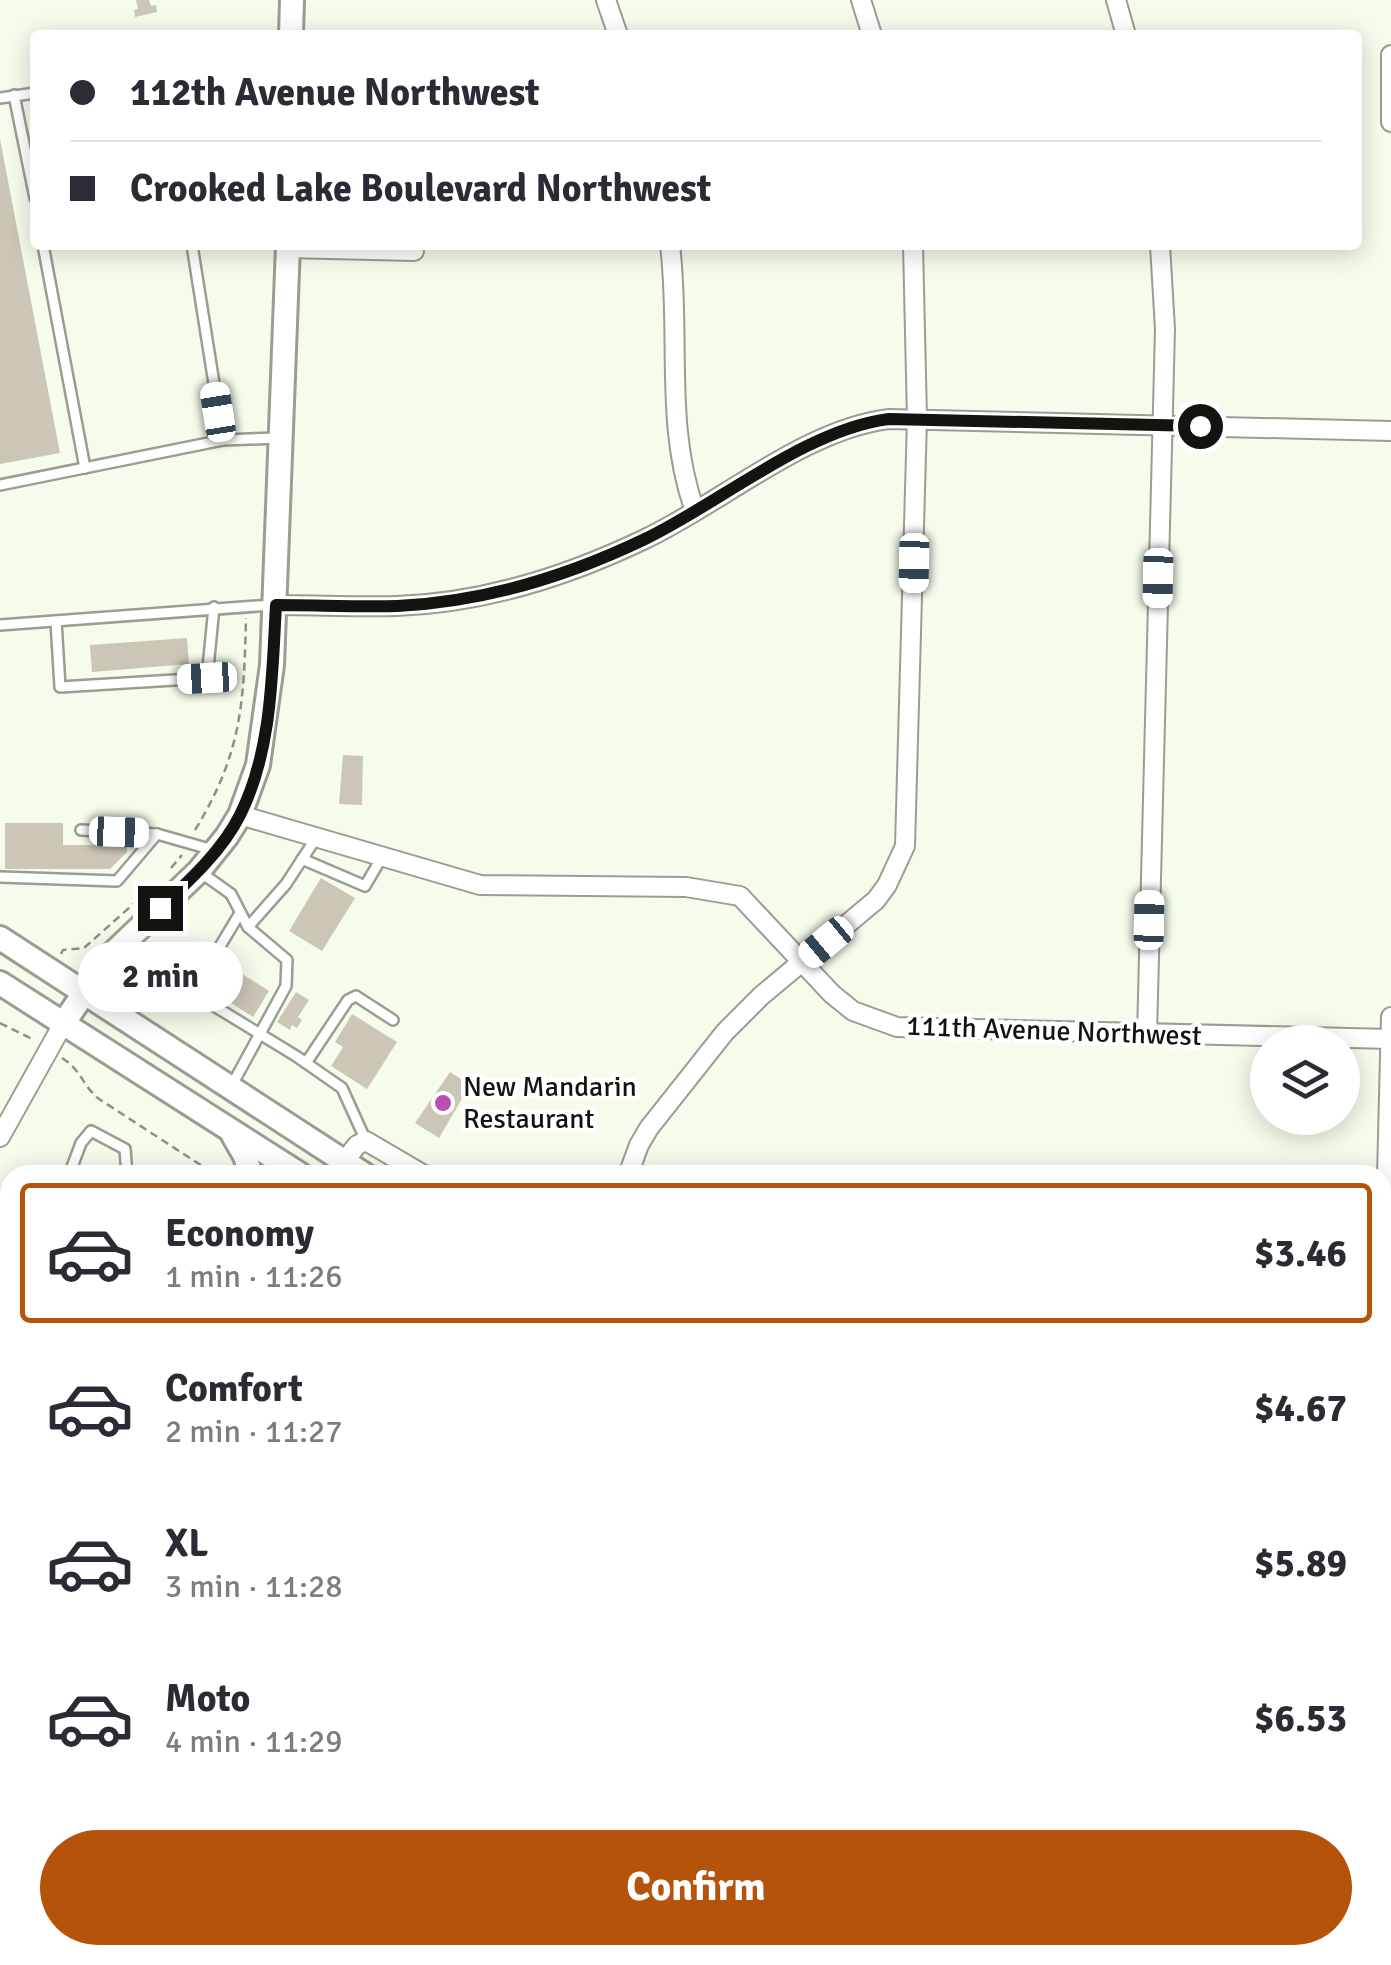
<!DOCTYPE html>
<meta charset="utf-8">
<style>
body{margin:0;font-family:Signika,sans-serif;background:#f2f2f3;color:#2b2b33;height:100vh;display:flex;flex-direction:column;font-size:38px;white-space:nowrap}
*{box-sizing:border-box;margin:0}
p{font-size:32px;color:#7c7c81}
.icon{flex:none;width:55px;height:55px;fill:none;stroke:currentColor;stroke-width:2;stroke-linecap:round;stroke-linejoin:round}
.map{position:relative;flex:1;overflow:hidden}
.drawer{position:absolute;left:0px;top:1165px;width:1392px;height:800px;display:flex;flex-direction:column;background:#fff;border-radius:30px 30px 0 0;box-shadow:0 5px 25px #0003}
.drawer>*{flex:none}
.top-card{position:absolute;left:30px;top:30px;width:1332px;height:220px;border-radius:10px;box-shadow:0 5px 25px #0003;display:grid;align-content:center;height:220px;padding:0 40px;background:#fff}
.tools{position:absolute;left:1250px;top:1025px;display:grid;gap:20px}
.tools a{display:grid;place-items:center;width:110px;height:110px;border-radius:50%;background:#fff;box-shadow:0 5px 25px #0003;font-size:50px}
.end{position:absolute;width:45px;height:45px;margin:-22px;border:12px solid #12140f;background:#fff;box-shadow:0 0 0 5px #fff}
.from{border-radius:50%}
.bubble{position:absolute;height:70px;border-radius:35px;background:#fff;box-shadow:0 5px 25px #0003;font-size:32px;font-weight:700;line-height:70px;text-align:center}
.car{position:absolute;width:30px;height:60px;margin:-30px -15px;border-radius:12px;box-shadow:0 0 8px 2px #0007;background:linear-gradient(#fff 24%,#345 0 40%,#fff 0 76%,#345 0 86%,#fff 0)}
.top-card b{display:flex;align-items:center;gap:35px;height:95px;font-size:38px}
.top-card b+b{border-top:2px solid #e1e1e2}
.top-card i{width:25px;height:25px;background:#2b2b33}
ul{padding:18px 0 0;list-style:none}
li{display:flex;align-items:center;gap:30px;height:140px;margin:0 20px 15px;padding:0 20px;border:5px solid transparent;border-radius:10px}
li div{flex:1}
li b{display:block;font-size:38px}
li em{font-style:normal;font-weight:700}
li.active{border-color:#b45309}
li>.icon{width:90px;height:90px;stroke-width:1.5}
.action{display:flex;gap:20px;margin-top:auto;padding:20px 40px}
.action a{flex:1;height:115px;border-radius:60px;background:#b45309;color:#fff;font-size:40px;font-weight:700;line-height:115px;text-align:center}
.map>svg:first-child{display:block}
</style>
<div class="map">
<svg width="1391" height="1965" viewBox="0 0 1391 1965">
<rect width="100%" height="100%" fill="#f5fcec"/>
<g fill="#cbc6b6">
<polygon points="136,0 149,0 151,6 156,5 157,12 135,17 134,10 138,9"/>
<polygon points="0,139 60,453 0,464"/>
<polygon points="187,638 189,664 92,672 90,645"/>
<polygon points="343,755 363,756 362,805 339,804"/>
<polygon points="5,823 63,823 63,845 110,845 110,841 127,841 127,852 110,869 5,869"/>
<polygon points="321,878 355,898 322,951 289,931"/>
<polygon points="202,949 269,991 253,1017 186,974"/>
<polygon points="296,992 309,1000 298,1017 302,1020 297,1028 292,1025 290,1030 277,1022"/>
<polygon points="352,1014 397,1042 367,1089 331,1066 343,1047 335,1042"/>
<polygon points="450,1072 470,1085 439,1138 415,1123"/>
</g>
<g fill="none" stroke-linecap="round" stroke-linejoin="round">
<defs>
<g id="lane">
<polyline points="14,95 35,198"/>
<polyline points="0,98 35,93"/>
<polyline points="43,245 85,468"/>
<polyline points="192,245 223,440"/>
<polyline points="0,485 223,440 278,438"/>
<polyline points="56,621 60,687 207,678 214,607"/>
<polyline points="0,625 271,605"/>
<polyline points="81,830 157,834"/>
<polyline points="302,859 365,886 382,857"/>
<polyline points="200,872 231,894 248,927 287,960 286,986 232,1085"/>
<polyline points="0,877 117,881 157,834 213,850"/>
<polyline points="240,913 195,988 196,995 296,1056 342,1088 366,1141"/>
<polyline points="248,927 286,884 316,838"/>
<polyline points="306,1063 348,1000 356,996 393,1020"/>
<polyline points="69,1175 81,1143 91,1131 125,1149 127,1175"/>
<polyline points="1281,1965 1282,1955"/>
</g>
<g id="street">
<polyline points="606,0 618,35"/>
<polyline points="861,0 872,35"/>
<polyline points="1116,0 1126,35"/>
<polyline points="1391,55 1391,122"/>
<path d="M670 245C681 334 664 426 695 511"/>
<polyline points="287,248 414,251"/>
<path d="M276 605C316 605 357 607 397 606 483 603 568 576 645 539 721 503 805 429 889 419L1391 431"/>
<polyline points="240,815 480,885 686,887 740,896 832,994 853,1011 897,1027 1390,1039"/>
<polyline points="1147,1035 1165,329 1160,245"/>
<polyline points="0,1137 63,1024"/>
<polyline points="344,1162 357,1145 366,1141 424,1175"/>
<polyline points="628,1175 639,1145 649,1128 725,1032 761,996 876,900 887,885 905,846 917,419 913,245"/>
<polyline points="0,1304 10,1309"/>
<polyline points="1382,1374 1391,1017"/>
<polyline points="1382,1464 1386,1476 1391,1478"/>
<polyline points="1382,1910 1391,1901"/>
<polyline points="248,1965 406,1965"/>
<polyline points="777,1965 1082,1960 1104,1955"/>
<polyline points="1326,1965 1337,1955"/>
</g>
<g id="secondary">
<polyline points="291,35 292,0"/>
<polyline points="0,938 365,1175"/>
<polyline points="0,983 301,1175"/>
<polyline points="63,1024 108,958 199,871 227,836 240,815 258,765 272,665 288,245"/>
<polyline points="233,1135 245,1156 251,1175"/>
<polyline points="1382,1828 1391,1833"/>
<polyline points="1382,1873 1391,1879"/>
</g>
</defs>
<use href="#lane" stroke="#989f90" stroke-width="14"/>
<use href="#street" stroke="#989f90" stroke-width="22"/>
<use href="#secondary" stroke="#989f90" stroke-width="28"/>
<g stroke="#8c9186" stroke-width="2.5" stroke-dasharray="8 5" stroke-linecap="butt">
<path d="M195 830C241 755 244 705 246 618"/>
<polyline points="171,868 182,855"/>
<polyline points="61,954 63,950 84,948 148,891"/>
<polyline points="122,975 133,980 134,987 127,998"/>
<polyline points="0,1023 34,1040"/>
<path d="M62 1058C82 1071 82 1085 99 1099L216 1175"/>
<polyline points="1382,1936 1391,1928"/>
</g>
<use href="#lane" stroke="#fff" stroke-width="9"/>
<use href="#street" stroke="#fff" stroke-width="18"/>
<use href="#secondary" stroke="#fff" stroke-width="22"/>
</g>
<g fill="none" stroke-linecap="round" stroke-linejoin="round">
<path stroke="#12140f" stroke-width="12" d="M160 908C189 881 222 851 240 815 272 751 272 675 276 605 316 605 357 607 397 606 483 602 568 576 645 539 720 503 807 429 889 419L1200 426"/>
</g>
<circle fill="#b850b3" stroke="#fff" stroke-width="4" cx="443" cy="1103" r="10"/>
<g text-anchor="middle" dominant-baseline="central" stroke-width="9" stroke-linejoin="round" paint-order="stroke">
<g font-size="28" fill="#12140f" stroke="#fff">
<text transform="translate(1054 1031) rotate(2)">111th Avenue Northwest</text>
</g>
<g font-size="28" fill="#12140f" stroke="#fff" text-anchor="start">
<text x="463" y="1087">New Mandarin<tspan x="463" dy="32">Restaurant</tspan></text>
</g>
</g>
</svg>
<div class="tools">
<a><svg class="icon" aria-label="layers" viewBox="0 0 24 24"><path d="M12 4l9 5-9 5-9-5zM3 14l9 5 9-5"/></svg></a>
</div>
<i class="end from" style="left:1200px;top:426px"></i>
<i class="end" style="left:160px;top:908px"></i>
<div class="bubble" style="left:78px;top:942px;width:165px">2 min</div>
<i class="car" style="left:218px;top:412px;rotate:351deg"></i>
<i class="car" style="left:914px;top:563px;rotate:181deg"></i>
<i class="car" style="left:1158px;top:578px;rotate:181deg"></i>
<i class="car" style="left:207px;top:678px;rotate:267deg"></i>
<i class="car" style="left:119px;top:832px;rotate:92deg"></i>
<i class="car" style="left:1149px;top:920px;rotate:1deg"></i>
<i class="car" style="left:826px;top:942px;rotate:230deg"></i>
<div class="top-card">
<b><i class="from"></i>112th Avenue Northwest</b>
<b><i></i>Crooked Lake Boulevard Northwest</b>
</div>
<section class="drawer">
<ul>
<li class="active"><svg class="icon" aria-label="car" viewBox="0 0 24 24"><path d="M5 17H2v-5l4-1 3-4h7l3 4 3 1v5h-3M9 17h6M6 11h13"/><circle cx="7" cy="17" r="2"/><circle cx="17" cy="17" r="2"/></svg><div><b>Economy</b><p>1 min · 11:26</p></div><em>$3.46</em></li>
<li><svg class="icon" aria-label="car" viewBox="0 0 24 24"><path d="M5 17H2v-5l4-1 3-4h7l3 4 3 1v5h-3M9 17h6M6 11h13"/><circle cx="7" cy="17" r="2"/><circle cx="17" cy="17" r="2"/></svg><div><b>Comfort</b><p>2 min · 11:27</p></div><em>$4.67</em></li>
<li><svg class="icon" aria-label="car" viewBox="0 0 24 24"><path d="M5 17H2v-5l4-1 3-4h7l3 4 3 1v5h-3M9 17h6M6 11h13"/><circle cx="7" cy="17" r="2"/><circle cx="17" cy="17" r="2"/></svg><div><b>XL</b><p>3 min · 11:28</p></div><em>$5.89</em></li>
<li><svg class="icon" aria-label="car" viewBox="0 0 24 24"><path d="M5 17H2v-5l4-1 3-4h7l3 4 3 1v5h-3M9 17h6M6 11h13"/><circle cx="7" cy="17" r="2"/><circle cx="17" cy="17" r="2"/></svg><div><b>Moto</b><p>4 min · 11:29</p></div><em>$6.53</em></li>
</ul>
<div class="action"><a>Confirm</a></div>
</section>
</div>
